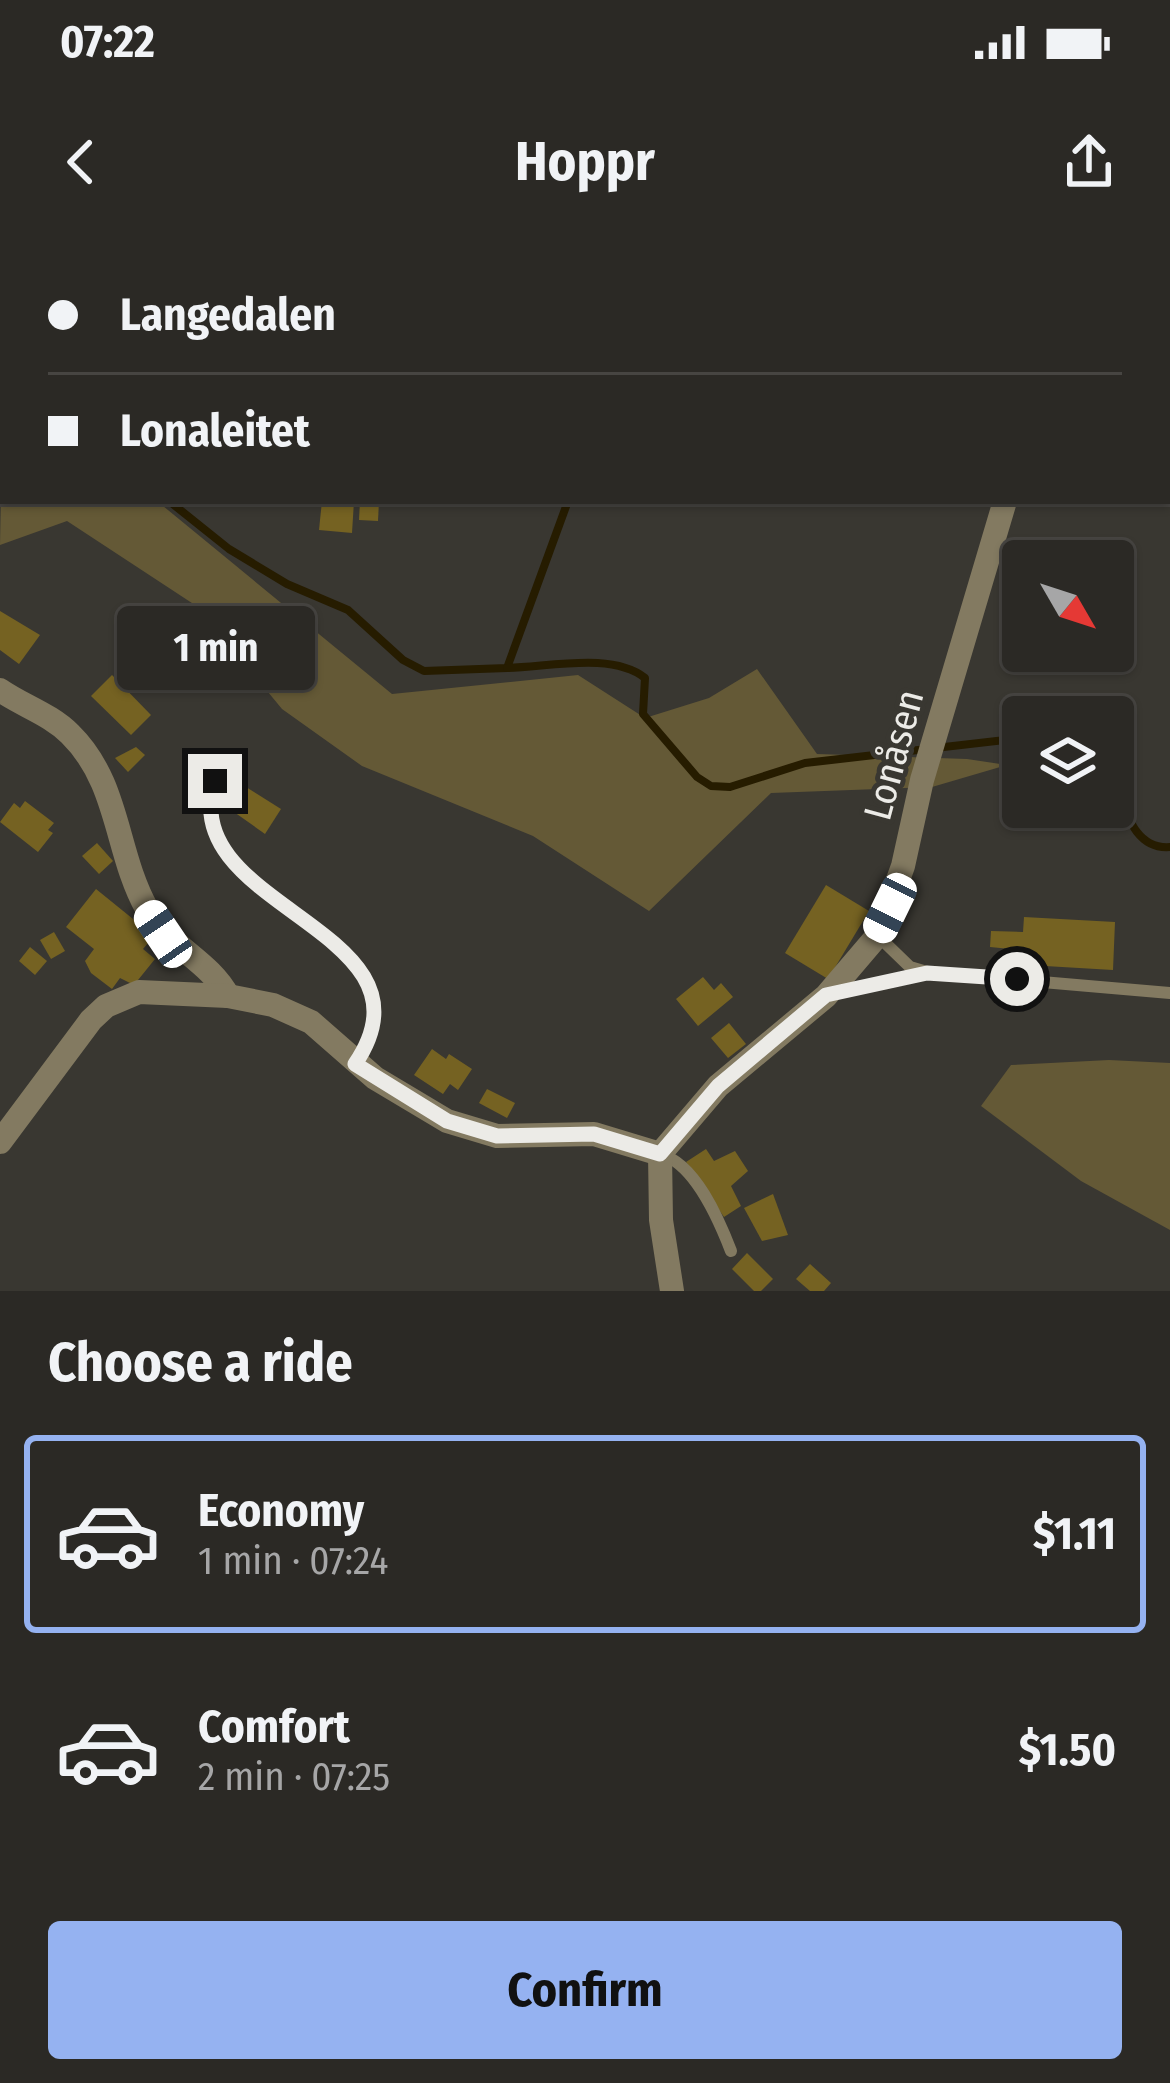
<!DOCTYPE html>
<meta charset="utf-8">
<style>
body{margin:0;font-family:"Fira Sans Condensed",sans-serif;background:#373532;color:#f1f3f6;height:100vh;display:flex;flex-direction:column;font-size:45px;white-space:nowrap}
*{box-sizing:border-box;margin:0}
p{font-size:39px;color:#a6a6a7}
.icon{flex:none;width:66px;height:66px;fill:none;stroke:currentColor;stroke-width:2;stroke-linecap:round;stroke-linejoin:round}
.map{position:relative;height:1051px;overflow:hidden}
.side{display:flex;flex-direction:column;background:#2b2925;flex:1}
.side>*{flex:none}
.top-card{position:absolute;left:0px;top:0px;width:1170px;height:264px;box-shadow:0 3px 9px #0004,0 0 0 3px #474542;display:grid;align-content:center;height:264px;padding:0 48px;background:#2b2925}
.needle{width:78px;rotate:129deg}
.controls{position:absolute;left:1002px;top:300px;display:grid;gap:24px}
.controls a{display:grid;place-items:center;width:132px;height:132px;border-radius:12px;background:#2b2925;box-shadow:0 3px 9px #0004,0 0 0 3px #474542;font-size:60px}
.end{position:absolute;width:54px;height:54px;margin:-27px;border:15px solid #ecebe7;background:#111;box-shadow:0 0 0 6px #111}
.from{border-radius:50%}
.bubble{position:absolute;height:84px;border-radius:12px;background:#2b2925;box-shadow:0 3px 9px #0004,0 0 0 3px #474542;font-size:39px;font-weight:700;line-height:84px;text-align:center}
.car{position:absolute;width:36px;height:72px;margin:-36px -18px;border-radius:15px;box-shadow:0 0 9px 3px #0007;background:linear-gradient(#fff 24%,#345 0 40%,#fff 0 76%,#345 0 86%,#fff 0)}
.top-card b{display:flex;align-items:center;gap:42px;height:114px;font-size:45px}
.top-card b+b{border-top:3px solid #474542}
.top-card i{width:30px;height:30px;background:#f1f3f6}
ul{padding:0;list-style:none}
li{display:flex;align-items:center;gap:36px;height:198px;margin:0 24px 18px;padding:0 24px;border:6px solid transparent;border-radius:12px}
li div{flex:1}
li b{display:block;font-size:45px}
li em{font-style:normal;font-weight:700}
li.on{border-color:#95b2f1}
li>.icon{width:108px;height:108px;stroke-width:1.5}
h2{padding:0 48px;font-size:54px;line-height:144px}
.button{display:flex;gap:24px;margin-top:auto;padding:24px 48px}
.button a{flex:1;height:138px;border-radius:12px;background:#95b2f1;color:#111;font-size:48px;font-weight:700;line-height:138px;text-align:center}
.status{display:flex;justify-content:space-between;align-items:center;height:84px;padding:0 60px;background:#2b2925;direction:ltr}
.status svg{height:33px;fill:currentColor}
header{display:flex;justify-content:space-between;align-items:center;height:156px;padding:0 48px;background:#2b2925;font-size:54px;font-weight:700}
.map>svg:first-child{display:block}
</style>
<div class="status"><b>07:22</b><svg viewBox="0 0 49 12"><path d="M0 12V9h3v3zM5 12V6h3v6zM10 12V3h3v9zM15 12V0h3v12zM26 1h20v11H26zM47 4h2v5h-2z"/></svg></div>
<header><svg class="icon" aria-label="back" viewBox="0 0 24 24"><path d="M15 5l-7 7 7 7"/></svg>Hoppr<svg class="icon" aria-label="share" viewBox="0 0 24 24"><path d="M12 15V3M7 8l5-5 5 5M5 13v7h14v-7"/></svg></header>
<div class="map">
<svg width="1170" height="1051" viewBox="0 0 1170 1051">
<rect width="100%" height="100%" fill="#393731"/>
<g fill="#645936">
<polygon points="3,153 3,261 157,261 392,454 578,435 645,478 709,458 757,429 817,514 967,519 1007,525 932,547 771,553 649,671 533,596 362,526 282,469 198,367 67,281 0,305"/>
<polygon points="1109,820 1170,823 1170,990 1081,941 981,866 1011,825"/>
</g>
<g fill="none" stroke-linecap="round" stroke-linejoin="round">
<g stroke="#261c00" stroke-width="8">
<polyline points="664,3 665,0"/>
<polyline points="0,127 3,130"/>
<polyline points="169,261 229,309 287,344 348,370 403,420 424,431 507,428 568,261"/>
<path d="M507 428C550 427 612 412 645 438L643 474 697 537 711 546 730 547 805 523 1023 498"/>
<path d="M1113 540C1125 567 1133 610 1170 607"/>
</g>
</g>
<g fill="#756222">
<polygon points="322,261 354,261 352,293 319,290"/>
<polygon points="360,261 379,261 378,281 359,280"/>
<polygon points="0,371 40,395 19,424 0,410"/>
<polygon points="112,435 151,475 131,495 91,456"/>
<polygon points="136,507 145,515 128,532 115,518"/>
<polygon points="246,547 281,569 265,594 234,572"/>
<polygon points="25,561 54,583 48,590 53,593 38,612 0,582 14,563 20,568"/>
<polygon points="97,603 113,621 99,634 82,616"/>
<polygon points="826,645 869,671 828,739 785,713"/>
<polygon points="96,649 154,696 143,709 155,719 134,745 120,738 112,749 91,733 85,721 94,709 66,687"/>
<polygon points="1024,677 1115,682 1113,730 1045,726 1044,731 1020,730 1021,710 990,707 991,691 1023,692"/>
<polygon points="54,692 65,711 51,719 40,700"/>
<polygon points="30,707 47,721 35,735 19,721"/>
<polygon points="703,737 714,750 721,743 733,757 698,786 676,759"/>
<polygon points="729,783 746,804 728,818 711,798"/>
<polygon points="432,809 446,819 449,814 472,829 458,850 450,844 443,854 414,835"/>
<polygon points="487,849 515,863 507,878 479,863"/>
<polygon points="706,909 714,921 735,911 748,931 731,946 741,966 724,977 686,922"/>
<polygon points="773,954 788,995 762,1001 744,968"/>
<polygon points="747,1013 773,1039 761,1051 754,1051 732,1029"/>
<polygon points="810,1024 831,1043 824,1051 810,1051 796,1039"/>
</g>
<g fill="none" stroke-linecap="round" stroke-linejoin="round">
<g stroke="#837a61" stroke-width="12">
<polyline points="0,4 2,0"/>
<path d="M215 541C173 668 445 689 356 822"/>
<polyline points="878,696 910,727 927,732 1170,753"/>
<polyline points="834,753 926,733"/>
<path d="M660 914C695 923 719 980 731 1011"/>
</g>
<g stroke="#837a61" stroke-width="24">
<polyline points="394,3 396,0"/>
<path d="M0 450C23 466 50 474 70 494 120 543 115 612 147 669 167 706 209 720 228 756"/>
<polyline points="0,902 91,780 106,766 139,752 228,756 273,765 311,782 375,838 447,881 497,896 594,894 660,914"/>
<polyline points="672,1051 661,980 660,914 718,846 826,756 878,695 903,626 922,540 1005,261"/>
</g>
<g stroke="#ada077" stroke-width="24">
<polyline points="927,0 937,3"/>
<polyline points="467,3 493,0"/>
<polyline points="0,16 3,16"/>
<polyline points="1167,107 1170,108"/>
</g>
</g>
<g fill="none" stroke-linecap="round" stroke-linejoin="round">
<path stroke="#ecebe7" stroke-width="15" d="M215 541C173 669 447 689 355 824L447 881 497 896 594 894 660 914 718 846 826 755 927 733 1017 739"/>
</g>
<g text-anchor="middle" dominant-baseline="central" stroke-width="10" stroke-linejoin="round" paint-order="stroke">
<g font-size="39" fill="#ecebe7" stroke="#393731">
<text transform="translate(894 515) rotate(-75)">Lonåsen</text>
</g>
</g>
</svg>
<div class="controls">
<a><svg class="needle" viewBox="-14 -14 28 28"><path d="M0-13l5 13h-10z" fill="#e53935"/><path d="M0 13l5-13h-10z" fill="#a6a6a7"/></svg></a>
<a><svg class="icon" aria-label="layers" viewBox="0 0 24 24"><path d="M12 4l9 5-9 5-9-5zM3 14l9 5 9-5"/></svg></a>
</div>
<i class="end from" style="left:1017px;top:739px"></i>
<i class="end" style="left:215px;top:541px"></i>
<div class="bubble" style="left:117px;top:366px;width:198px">1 min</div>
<i class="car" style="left:890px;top:668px;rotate:206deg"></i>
<i class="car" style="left:163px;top:694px;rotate:326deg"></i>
<div class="top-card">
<b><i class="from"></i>Langedalen</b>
<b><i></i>Lonaleitet</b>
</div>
</div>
<section class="side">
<h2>Choose a ride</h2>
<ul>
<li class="on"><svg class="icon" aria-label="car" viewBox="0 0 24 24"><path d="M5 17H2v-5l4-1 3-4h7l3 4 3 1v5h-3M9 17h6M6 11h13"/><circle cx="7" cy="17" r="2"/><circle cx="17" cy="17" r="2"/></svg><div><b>Economy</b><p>1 min · 07:24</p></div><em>$1.11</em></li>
<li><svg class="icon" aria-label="car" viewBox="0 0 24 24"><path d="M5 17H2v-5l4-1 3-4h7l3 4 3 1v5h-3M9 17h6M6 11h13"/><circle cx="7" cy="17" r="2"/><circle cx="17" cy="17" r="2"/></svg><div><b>Comfort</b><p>2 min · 07:25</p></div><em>$1.50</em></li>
</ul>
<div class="button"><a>Confirm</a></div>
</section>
